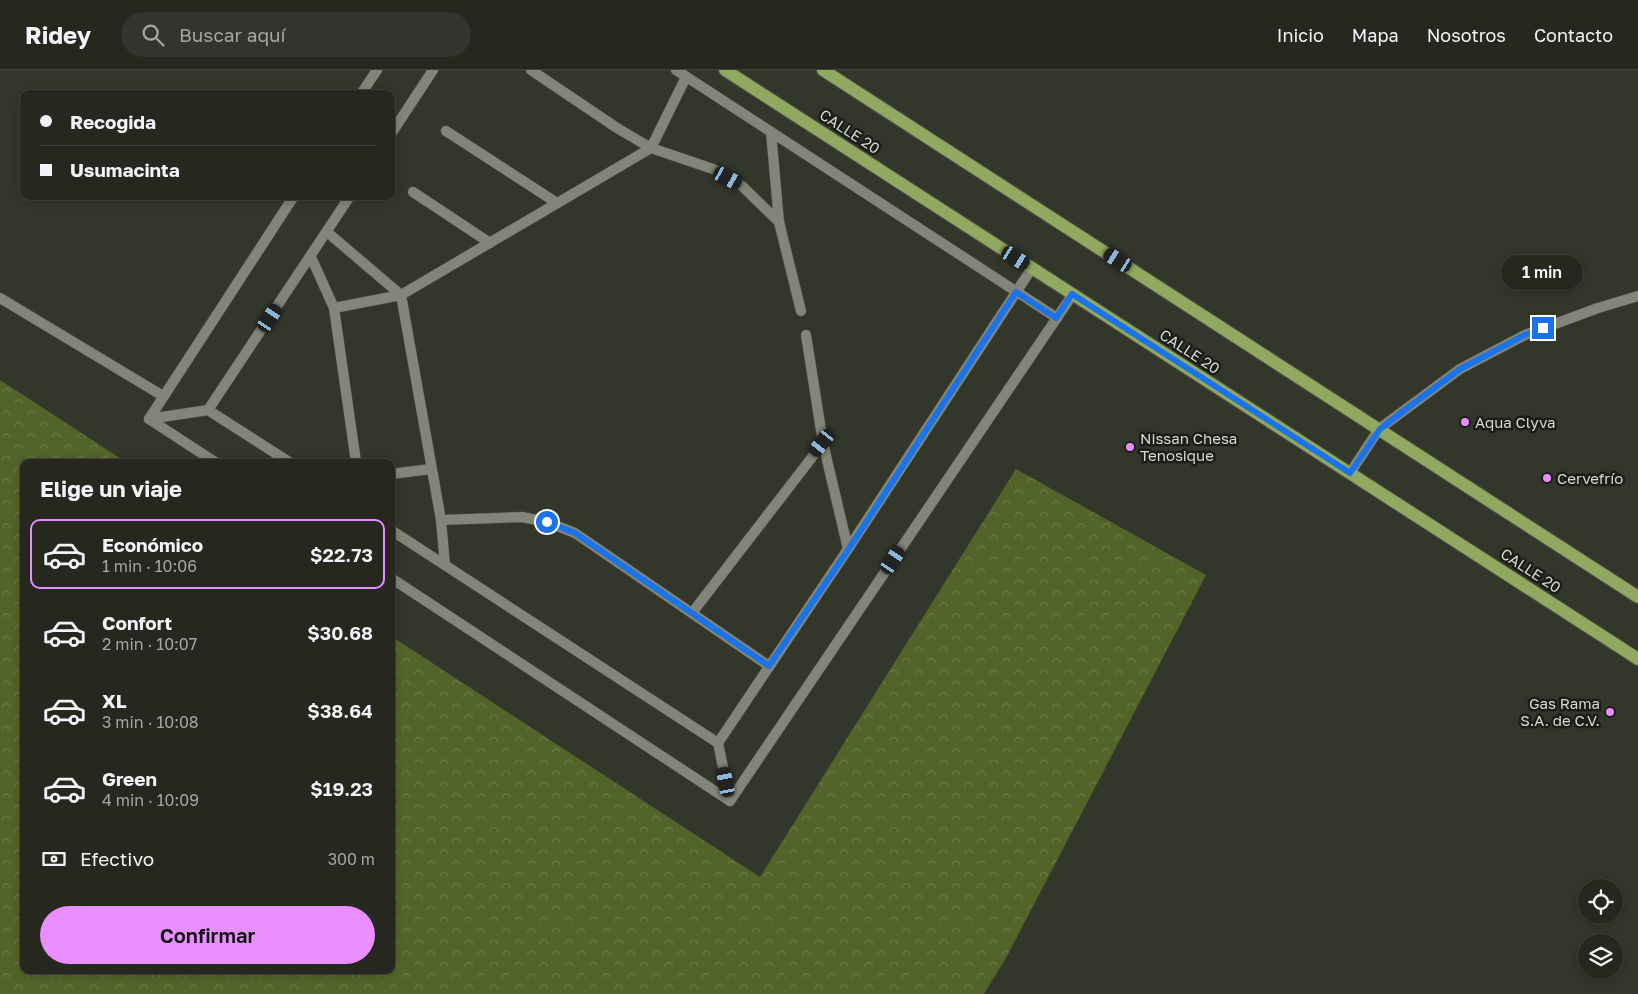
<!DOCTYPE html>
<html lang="es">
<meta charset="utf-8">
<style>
body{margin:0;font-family:"Golos Text",sans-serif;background:#32342d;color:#f1f3f6;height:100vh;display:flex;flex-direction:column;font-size:19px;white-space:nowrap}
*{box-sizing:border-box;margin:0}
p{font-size:16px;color:#a4a6a5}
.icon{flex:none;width:28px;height:28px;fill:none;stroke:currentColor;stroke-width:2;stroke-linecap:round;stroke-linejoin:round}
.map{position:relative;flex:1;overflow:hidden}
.panel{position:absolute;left:20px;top:389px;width:375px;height:515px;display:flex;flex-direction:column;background:#262820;border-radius:10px;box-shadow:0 2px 8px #0003,0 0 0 1px #42443e}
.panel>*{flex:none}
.hud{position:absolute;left:20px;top:20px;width:375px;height:110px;border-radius:10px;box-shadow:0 2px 8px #0003,0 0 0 1px #42443e;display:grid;align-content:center;height:110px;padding:0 20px;background:#262820}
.fabs{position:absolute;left:1578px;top:809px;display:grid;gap:10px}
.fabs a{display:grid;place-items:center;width:45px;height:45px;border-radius:50%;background:#262820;box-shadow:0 2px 8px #0003,0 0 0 1px #42443e;font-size:25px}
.end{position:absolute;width:22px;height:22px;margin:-11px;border:6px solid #1a73e8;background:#fff;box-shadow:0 0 0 2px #fff}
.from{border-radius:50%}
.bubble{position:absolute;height:35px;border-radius:18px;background:#262820;box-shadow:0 2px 8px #0003,0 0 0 1px #42443e;font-size:16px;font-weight:600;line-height:35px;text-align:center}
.car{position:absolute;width:15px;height:30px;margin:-15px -8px;border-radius:6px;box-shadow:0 0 4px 1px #0007;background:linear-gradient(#222 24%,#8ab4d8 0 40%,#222 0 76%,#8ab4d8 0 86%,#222 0)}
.hud b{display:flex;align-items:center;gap:18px;height:48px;font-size:19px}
.hud b+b{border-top:1px solid #42443e}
.hud i{width:12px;height:12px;background:#f1f3f6}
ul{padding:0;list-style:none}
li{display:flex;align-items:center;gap:15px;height:70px;margin:0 10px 8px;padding:0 10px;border:2px solid transparent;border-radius:10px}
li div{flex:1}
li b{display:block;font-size:19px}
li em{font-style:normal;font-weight:600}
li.selected{border-color:#e88eff}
li>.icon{width:45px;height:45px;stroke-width:1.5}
h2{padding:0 20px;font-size:22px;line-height:60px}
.pay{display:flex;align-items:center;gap:12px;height:55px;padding:0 20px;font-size:19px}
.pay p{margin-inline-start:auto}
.primary-button{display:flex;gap:10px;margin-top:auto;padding:10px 20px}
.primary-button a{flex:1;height:58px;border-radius:30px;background:#e88eff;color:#111;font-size:20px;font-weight:600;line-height:58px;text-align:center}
header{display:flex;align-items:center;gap:30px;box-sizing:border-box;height:70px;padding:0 25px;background:#262820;border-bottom:1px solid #42443e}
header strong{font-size:24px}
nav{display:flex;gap:28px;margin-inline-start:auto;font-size:18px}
.search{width:350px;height:45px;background:#32342d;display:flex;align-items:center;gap:12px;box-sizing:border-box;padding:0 18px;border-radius:28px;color:#a4a6a5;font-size:19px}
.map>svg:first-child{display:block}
</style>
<header>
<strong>Ridey</strong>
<div class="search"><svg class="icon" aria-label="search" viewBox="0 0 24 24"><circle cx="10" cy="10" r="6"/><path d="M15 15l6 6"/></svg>Buscar aquí</div>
<nav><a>Inicio</a><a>Mapa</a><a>Nosotros</a><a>Contacto</a></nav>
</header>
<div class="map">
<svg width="1638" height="924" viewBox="0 0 1638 924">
<defs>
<pattern id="forest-crowns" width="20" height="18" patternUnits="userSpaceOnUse" patternTransform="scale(1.25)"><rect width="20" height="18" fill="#52642a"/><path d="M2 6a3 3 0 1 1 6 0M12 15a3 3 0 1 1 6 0" fill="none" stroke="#6a7a48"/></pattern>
</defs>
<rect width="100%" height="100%" fill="#32362b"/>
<polygon fill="url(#forest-crowns)" points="0,310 126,392 24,392 24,900 391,900 391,566 760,807 1016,399 1206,505 1006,888 984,924 0,924"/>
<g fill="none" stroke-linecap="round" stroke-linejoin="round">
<defs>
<g id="lane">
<polyline points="531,0 617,58 651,78 686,7"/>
<polyline points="676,0 1057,248"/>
<polyline points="361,24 377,0"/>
<polyline points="446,61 557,133"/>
<polyline points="771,62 779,152"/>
<polyline points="391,64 433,0"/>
<polyline points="413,122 490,173"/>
<polyline points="327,162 401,225"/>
<polyline points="311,187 334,238 356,392"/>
<polyline points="0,228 163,326"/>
<polyline points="334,238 401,225"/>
<polyline points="806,265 823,373 848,479"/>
<polyline points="208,340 350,126"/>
<polyline points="149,349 294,126"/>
<polyline points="149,349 208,340 289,392"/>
<polyline points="149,349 215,392"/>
<polyline points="391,404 431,399"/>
<polyline points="441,450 522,447 547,452 575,463 769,596"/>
<polyline points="391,460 718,673"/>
<polyline points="445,495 441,450 401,225 651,78 713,99 742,116 779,152 801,241"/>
<polyline points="391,508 730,731 1073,224"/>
<polyline points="692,543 823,373"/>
<polyline points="730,731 718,673 848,479 1032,198"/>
</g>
<polyline id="street" points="1350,403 1379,359 1460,299 1525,265 1598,238 1638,226"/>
<g id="primary">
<polyline points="725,0 1638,589"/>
<polyline points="823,0 1638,527"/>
</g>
</defs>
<use href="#lane" stroke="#4f5248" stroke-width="11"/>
<use href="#street" stroke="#4f5248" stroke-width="11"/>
<use href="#primary" stroke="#4f5248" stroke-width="14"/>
<use href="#lane" stroke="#818678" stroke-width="10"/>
<use href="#street" stroke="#818678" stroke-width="10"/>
<use href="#primary" stroke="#91a860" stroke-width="12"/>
</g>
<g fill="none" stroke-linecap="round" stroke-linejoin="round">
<polyline stroke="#1a73e8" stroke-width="6" points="547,452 575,463 769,596 848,480 1016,222 1056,248 1072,224 1350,403 1380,359 1406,339 1460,299 1525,265 1543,258"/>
</g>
<g fill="#e88eff" stroke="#1b1d18" stroke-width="2">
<circle cx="1465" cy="352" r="5"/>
<circle cx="1130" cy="377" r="5"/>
<circle cx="1547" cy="408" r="5"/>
<circle cx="1610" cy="642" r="5"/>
</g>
<g text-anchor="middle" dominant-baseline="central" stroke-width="5" stroke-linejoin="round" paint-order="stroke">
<g font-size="15" fill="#d6d9d2" stroke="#1b1d18">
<text transform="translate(850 61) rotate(33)">CALLE 20</text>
<text transform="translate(1190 281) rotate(33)">CALLE 20</text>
<text transform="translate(1531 500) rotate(33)">CALLE 20</text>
</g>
<g font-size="15" fill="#d6d9d2" stroke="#1b1d18" text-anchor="start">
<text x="1475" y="352">Aqua Clyva</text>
<text x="1140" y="368">Nissan Chesa<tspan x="1140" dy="17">Tenosique</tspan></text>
<text x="1557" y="408">Cervefrío</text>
<text x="1600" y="633" text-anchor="end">Gas Rama<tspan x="1600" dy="17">S.A. de C.V.</tspan></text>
</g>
</g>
</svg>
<div class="fabs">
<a><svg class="icon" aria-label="locate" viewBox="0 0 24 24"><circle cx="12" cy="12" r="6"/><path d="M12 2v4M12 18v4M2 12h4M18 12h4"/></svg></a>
<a><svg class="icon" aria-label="layers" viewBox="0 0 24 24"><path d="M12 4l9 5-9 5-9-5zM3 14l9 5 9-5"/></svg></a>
</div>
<i class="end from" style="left:547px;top:452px"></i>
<i class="end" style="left:1543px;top:258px"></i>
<div class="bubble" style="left:1501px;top:185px;width:82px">1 min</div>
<i class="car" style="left:728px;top:108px;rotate:119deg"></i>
<i class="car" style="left:1016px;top:188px;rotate:123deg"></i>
<i class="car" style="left:1118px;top:190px;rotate:303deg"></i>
<i class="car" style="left:270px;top:248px;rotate:34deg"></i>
<i class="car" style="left:822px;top:373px;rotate:218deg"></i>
<i class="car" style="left:893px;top:490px;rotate:34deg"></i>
<i class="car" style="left:726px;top:712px;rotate:349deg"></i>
<div class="hud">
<b><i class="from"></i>Recogida</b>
<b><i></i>Usumacinta</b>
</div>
<section class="panel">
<h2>Elige un viaje</h2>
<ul>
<li class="selected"><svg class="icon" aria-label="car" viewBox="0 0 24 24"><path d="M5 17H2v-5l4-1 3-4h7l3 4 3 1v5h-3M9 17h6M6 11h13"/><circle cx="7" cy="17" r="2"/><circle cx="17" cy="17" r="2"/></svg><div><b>Económico</b><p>1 min · 10:06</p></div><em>$22.73</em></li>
<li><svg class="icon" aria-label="car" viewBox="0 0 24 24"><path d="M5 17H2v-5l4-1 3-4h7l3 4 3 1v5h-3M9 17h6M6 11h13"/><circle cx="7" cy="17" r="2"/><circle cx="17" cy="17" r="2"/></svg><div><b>Confort</b><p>2 min · 10:07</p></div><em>$30.68</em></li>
<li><svg class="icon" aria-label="car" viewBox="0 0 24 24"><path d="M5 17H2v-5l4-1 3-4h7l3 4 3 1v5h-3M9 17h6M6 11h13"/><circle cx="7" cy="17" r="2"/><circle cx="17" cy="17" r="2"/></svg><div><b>XL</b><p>3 min · 10:08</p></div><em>$38.64</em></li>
<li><svg class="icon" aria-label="car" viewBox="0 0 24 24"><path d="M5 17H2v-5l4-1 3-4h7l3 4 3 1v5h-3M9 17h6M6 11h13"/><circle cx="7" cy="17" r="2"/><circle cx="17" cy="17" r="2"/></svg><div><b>Green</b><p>4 min · 10:09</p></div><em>$19.23</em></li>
</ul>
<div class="pay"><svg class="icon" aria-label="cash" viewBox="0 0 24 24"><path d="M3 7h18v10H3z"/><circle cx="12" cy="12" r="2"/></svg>Efectivo<p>300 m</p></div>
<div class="primary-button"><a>Confirmar</a></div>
</section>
</div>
